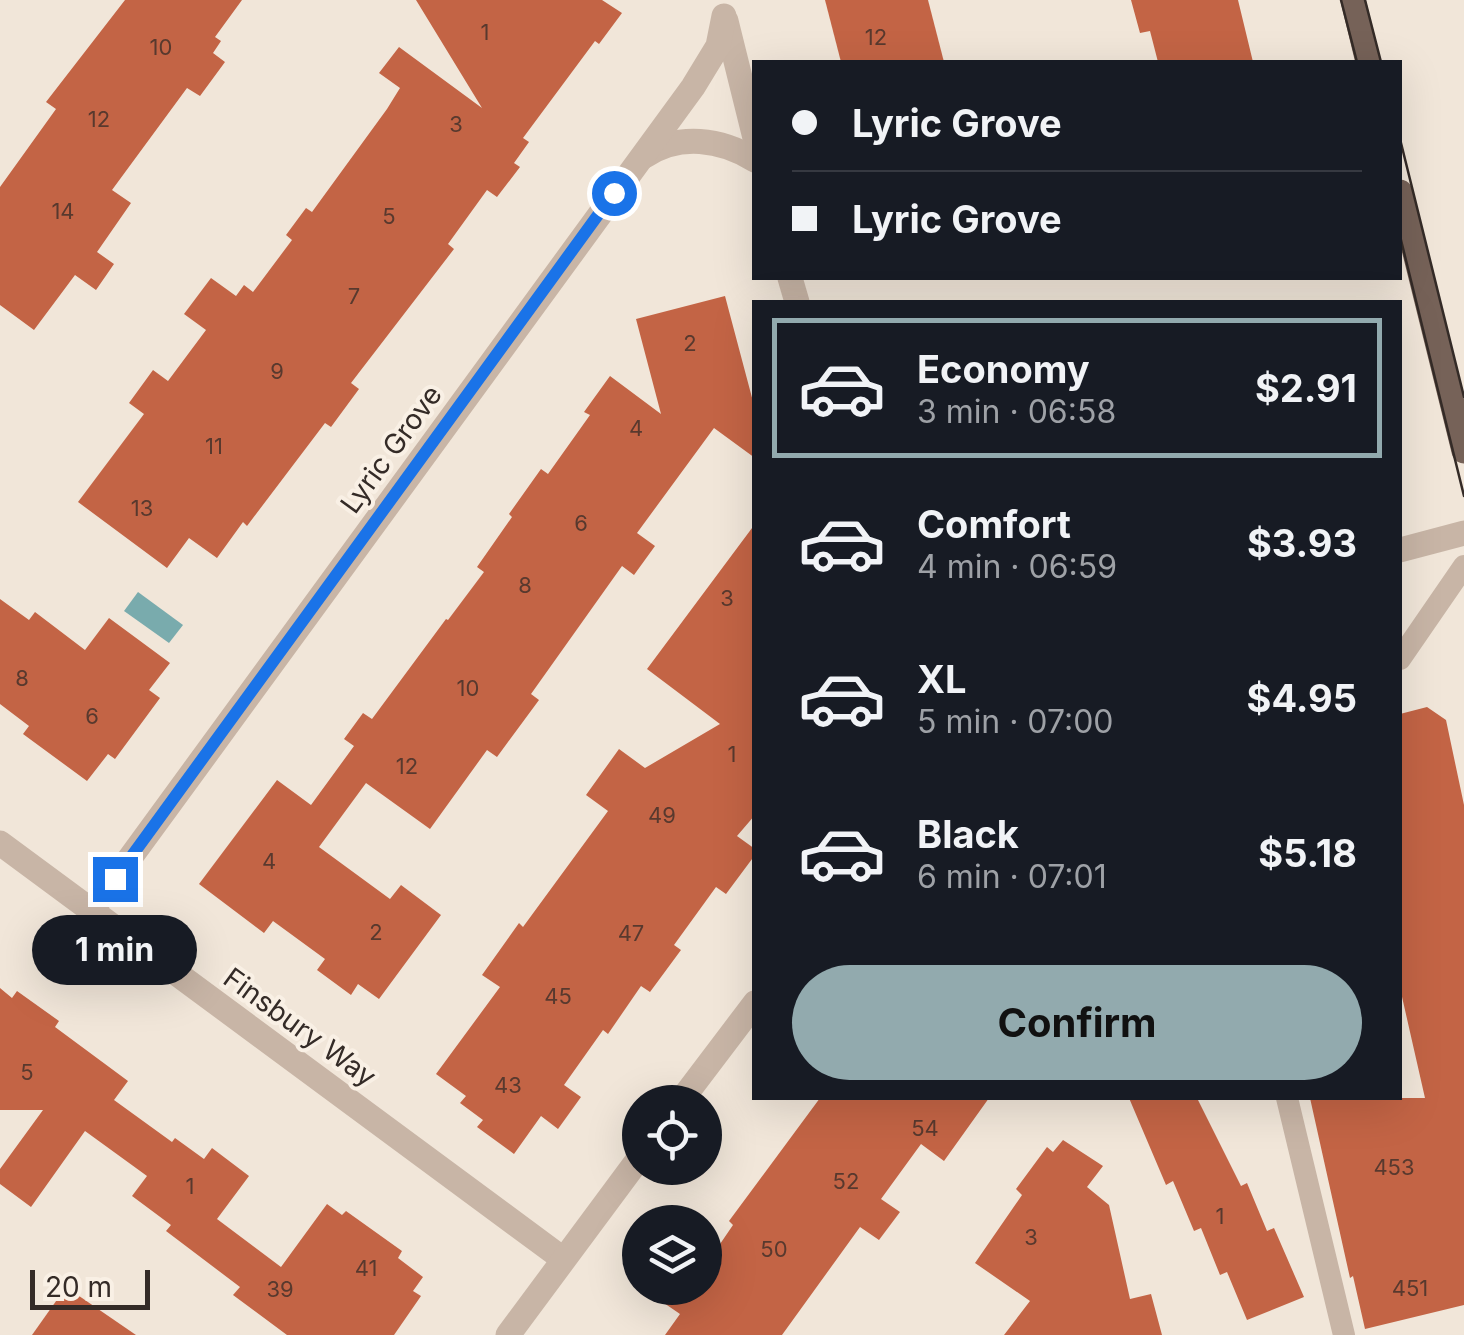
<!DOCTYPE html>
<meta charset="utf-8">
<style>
body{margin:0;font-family:Inter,sans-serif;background:#20242c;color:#f1f3f6;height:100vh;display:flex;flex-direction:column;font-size:38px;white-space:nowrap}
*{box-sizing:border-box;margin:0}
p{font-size:32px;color:#9ea1a6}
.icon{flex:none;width:55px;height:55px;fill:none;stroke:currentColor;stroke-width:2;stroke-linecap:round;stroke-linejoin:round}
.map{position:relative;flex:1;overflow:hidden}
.sheet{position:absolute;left:752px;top:300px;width:650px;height:800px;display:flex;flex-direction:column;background:#171b24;border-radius:0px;box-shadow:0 10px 40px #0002}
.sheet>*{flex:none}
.banner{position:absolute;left:752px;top:60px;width:650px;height:220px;border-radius:0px;box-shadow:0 10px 40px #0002;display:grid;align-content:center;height:220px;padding:0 40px;background:#171b24}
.tools{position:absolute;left:622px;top:1085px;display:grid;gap:20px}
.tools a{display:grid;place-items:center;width:100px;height:100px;border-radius:50%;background:#171b24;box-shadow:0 10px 40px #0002;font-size:50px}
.scale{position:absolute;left:30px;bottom:25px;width:120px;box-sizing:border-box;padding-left:10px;border:5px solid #342b27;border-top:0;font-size:28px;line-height:35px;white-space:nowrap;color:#342b27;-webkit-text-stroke:8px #f9f0e5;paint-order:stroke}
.end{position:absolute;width:45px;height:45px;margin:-22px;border:12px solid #1a73e8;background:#fff;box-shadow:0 0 0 5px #fff}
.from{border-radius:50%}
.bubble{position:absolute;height:70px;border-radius:35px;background:#171b24;box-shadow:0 10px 40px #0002;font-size:32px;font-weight:700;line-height:70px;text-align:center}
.banner b{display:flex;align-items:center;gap:35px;height:95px;font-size:38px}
.banner b+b{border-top:2px solid #363941}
.banner i{width:25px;height:25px;background:#f1f3f6}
ul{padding:18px 0 0;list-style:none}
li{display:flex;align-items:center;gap:30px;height:140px;margin:0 20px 15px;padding:0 20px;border:5px solid transparent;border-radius:0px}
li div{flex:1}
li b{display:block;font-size:38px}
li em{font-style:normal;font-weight:700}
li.on{border-color:#92aaae}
li>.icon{width:90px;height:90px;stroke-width:1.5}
.primary-button{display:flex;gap:20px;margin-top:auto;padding:20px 40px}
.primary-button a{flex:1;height:115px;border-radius:60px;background:#92aaae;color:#111;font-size:40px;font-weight:700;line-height:115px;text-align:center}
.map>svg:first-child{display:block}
</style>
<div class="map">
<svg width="1464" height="1335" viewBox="0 0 1464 1335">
<rect width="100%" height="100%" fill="#f1e6d9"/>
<polygon fill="#79abad" points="138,592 183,625 169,643 124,611"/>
<g fill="#c36445">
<polygon points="125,0 242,0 215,37 221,41 213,53 225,62 200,96 187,88 112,190 131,203 97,252 114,264 96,290 75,275 34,330 0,305 0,187 56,109 46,102"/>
<polygon points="416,0 602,0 622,13 599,44 595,41 523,138 529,142 514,163 520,167 497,197 487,190 448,244 454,249 351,383 359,389 331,427 325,423 247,526 243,522 217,558 189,538 167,568 78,502 144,414 129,403 153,370 168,381 206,330 184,314 211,278 236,296 244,285 253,292 292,240 286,235 306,208 312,212 387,109 400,88 379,73 399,47 482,108"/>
<polygon points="825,0 928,0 944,62 841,62"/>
<polygon points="1131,0 1238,0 1253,62 1158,62 1150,31 1140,33"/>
<polygon points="725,296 755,409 755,458 714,428 637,533 655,546 634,575 622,566 531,694 539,700 497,757 487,750 430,829 366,783 319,847 390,899 401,885 441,915 379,999 358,984 351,995 317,970 325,959 273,921 264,933 199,884 277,780 311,805 354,746 344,739 363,713 372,719 446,619 448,620 484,572 477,567 512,517 509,514 541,469 548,474 590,415 584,412 610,376 661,414 636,319"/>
<polygon points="755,524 755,815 737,836 755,849 755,855 726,894 716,887 674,945 681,950 650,992 641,986 608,1034 603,1030 564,1085 581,1097 558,1129 541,1116 514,1154 477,1127 483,1120 460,1103 466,1096 436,1074 500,987 482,975 519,923 523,927 608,811 586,795 619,749 645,768 720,724 647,669"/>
<polygon points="0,599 29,620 35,612 85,650 109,618 170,663 149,690 160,698 115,759 108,754 87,781 23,734 29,726 0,704"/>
<polygon points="1427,707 1446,720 1464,805 1464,1305 1365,1329 1353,1276 1350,1278 1310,1098 1425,1098 1400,988 1400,714"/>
<polygon points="0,988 12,998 17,991 59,1021 55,1027 128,1081 114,1100 172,1142 175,1138 204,1159 212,1148 249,1176 217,1219 281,1267 327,1204 342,1215 346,1211 402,1251 398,1258 423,1277 413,1291 421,1296 394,1335 287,1335 233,1295 240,1287 166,1231 171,1225 132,1196 147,1176 85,1131 31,1207 0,1184 0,1169 43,1110 0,1110"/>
<polygon points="820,1098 989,1098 944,1161 921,1144 881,1199 900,1212 879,1240 860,1227 782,1335 665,1335 680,1314 642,1288 705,1288 705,1266 733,1225 729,1221"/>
<polygon points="1129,1098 1197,1098 1241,1186 1247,1183 1267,1231 1274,1228 1304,1297 1247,1320 1227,1272 1220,1275 1201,1228 1194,1231 1173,1181 1166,1185"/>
<polygon points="1063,1140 1103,1166 1087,1187 1109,1205 1130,1299 1151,1294 1162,1335 1004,1335 1030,1301 975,1263 1022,1195 1016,1189 1047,1147 1053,1152"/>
<polygon points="66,1287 136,1335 32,1335"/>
</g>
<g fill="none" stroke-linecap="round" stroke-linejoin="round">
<g stroke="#c8b5a6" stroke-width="22">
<polyline points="1400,659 1464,566"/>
<polyline points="1287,1098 1344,1335"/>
</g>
<g stroke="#c8b5a6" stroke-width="25">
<polyline points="726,21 755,138"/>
<path d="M645 156C679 133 721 139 755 160"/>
<polyline points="790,278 797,302"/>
<polyline points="1400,550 1464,533"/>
<polyline points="0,843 563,1259"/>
<polyline points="92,910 693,87 718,46 724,16"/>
<polyline points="680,1102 755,1003"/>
<polyline points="508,1335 640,1157"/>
</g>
<g stroke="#766258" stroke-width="25">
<polyline points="1353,0 1368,62"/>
<polyline points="1400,192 1464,451"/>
</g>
<g stroke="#342b27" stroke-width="2.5">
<polyline points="1341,0 1357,62"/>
<polyline points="1365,0 1381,62"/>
<polyline points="1400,139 1464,397"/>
<polyline points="1400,236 1464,496"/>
</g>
</g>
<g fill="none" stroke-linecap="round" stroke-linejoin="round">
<polyline stroke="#1a73e8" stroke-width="12" points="115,879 614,193"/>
</g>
<g text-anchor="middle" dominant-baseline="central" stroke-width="8" stroke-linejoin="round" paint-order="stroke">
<g font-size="22" fill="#58392e">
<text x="485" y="32">1</text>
<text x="876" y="37">12</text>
<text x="161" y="47">10</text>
<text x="99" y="119">12</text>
<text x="456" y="124">3</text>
<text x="63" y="211">14</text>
<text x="389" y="216">5</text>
<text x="354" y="296">7</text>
<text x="690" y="343">2</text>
<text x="277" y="371">9</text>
<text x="636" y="428">4</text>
<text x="214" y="446">11</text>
<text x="142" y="508">13</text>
<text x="581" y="523">6</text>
<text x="525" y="585">8</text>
<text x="727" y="598">3</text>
<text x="22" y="678">8</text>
<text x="468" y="688">10</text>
<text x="92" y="716">6</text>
<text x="732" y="754">1</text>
<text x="407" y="766">12</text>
<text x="662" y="815">49</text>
<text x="269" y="861">4</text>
<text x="376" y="932">2</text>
<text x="631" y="933">47</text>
<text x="558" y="996">45</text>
<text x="27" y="1072">5</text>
<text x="508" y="1085">43</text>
<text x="925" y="1128">54</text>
<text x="1394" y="1167">453</text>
<text x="846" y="1181">52</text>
<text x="190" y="1186">1</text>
<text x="1220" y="1216">1</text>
<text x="1031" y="1237">3</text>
<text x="774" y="1249">50</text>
<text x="366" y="1268">41</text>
<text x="1410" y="1288">451</text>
<text x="280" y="1289">39</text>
</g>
<g font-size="28" fill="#342b27" stroke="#f9f0e5">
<text transform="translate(391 449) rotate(-54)">Lyric Grove</text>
<text transform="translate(300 1027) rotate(36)">Finsbury Way</text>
</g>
</g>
</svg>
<div class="tools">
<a><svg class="icon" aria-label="locate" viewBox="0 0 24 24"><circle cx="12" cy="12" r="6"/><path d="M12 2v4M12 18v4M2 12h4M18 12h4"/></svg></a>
<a><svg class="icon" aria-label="layers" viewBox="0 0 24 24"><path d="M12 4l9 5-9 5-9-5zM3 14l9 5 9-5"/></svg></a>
</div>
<div class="scale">20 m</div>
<i class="end from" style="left:614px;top:193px"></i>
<i class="end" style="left:115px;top:879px"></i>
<div class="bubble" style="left:32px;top:915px;width:165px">1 min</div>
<div class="banner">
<b><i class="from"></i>Lyric Grove</b>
<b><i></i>Lyric Grove</b>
</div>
<section class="sheet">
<ul>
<li class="on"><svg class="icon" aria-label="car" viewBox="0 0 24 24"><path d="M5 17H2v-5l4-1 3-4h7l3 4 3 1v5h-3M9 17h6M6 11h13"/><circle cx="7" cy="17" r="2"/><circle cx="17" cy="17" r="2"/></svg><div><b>Economy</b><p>3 min · 06:58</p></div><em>$2.91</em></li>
<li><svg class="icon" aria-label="car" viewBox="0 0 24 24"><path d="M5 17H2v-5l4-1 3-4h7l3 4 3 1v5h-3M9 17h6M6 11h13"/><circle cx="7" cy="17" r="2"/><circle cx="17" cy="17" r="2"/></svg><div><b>Comfort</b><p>4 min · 06:59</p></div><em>$3.93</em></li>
<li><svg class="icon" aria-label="car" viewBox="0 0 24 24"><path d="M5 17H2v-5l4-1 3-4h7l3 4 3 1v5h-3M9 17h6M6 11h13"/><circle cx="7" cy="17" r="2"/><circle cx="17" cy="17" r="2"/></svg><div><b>XL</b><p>5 min · 07:00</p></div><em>$4.95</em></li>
<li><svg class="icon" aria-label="car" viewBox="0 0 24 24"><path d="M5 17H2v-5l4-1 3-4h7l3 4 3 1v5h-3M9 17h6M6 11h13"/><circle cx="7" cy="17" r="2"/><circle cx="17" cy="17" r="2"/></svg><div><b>Black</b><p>6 min · 07:01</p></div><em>$5.18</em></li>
</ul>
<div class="primary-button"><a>Confirm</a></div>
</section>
</div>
